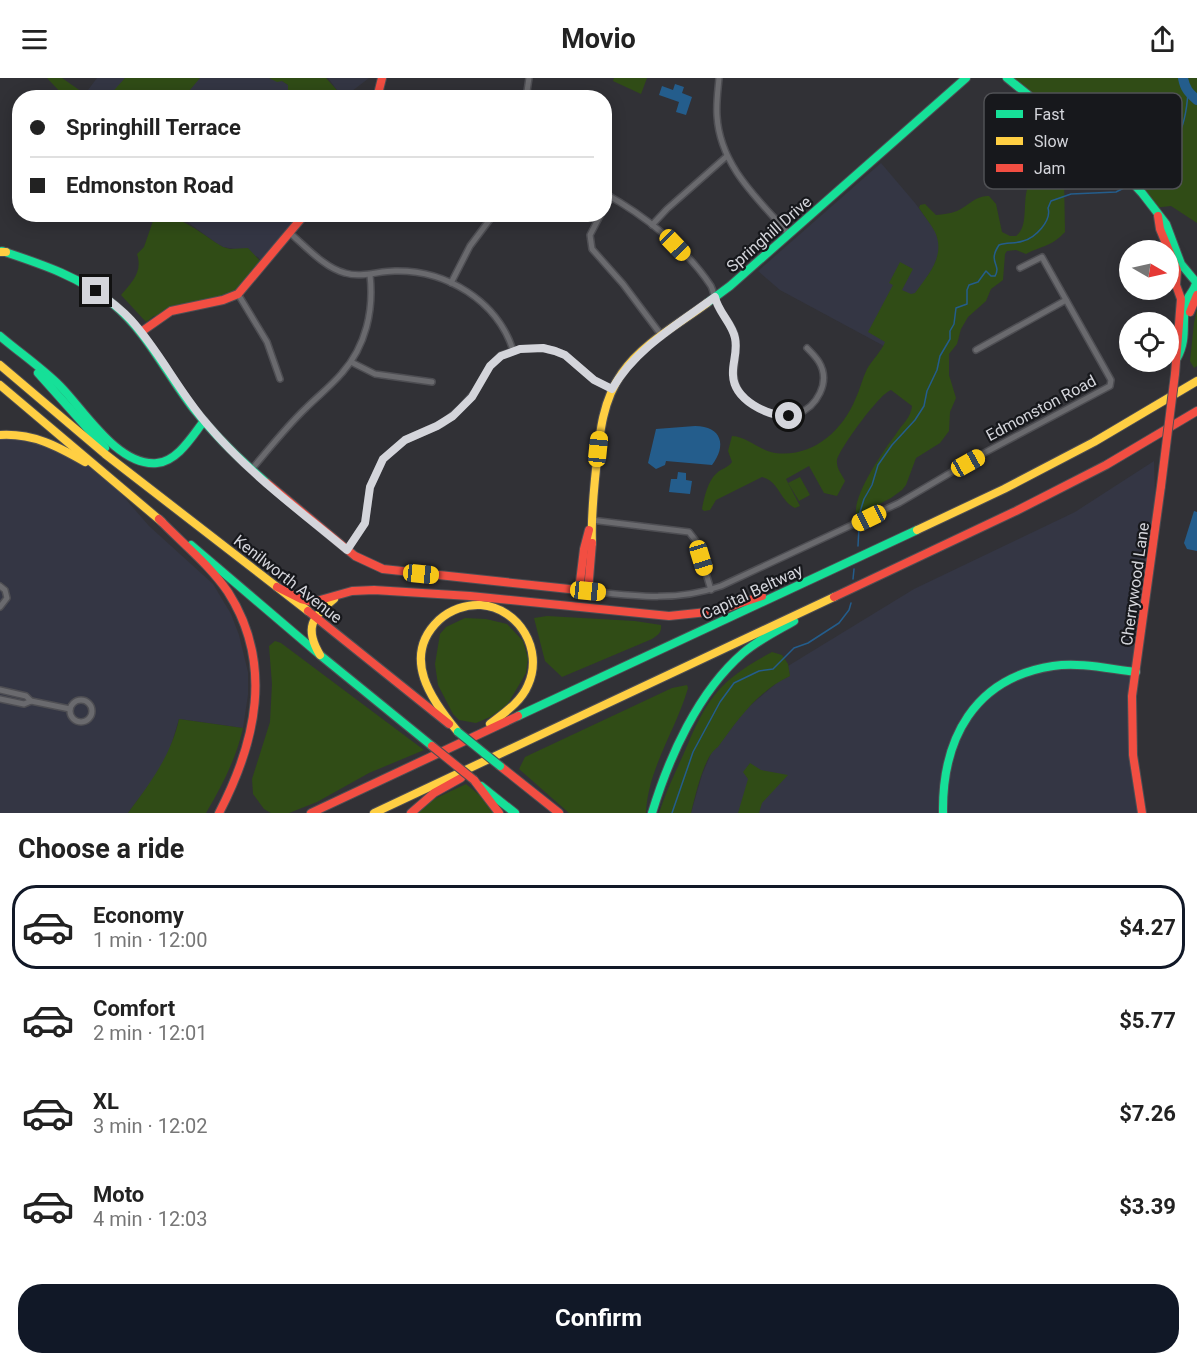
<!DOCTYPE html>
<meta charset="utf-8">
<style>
body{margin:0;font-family:Roboto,sans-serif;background:#f2f2f2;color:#222;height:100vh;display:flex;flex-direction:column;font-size:22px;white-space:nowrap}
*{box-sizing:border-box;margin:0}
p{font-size:20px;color:#767676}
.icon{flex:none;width:33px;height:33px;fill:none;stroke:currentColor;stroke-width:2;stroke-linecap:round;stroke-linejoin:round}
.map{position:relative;height:735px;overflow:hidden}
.details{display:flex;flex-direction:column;background:#fff;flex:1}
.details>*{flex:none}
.banner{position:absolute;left:12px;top:12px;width:600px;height:132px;border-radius:24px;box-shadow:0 3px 15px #0003;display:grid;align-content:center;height:132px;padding:0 18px;background:#fff}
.needle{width:39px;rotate:99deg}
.buttons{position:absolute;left:1119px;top:162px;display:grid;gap:12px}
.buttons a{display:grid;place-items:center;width:60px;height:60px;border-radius:50%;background:#fff;box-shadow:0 3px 15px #0003;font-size:30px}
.end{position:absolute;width:27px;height:27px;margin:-14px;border:8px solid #d4d5db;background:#111;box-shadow:0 0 0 3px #111}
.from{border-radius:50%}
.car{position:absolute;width:18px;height:36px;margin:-18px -9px;border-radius:8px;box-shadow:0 0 4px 2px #0007;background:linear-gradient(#f5c518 24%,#345 0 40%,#f5c518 0 76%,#345 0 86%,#f5c518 0)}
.banner b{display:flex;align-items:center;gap:21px;height:57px;font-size:22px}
.banner b+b{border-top:2px solid #e0e0e0}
.banner i{width:15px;height:15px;background:#222}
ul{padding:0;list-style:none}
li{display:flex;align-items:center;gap:18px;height:84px;margin:0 12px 9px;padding:0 6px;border:3px solid transparent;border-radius:24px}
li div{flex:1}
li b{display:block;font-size:22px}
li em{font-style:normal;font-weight:700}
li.on{border-color:#111827}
li>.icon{width:54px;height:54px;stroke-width:1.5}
h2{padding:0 18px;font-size:27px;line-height:72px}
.primary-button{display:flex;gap:12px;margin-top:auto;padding:12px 18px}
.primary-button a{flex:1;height:69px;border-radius:24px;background:#111827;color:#fff;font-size:24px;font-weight:700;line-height:69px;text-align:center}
header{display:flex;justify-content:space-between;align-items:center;height:78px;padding:0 18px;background:#fff;font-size:27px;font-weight:700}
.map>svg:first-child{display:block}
</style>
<header><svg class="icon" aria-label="menu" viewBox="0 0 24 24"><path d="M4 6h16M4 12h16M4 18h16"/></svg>Movio<svg class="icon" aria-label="share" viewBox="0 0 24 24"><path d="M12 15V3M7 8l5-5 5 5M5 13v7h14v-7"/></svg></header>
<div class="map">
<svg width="1197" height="735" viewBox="0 0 1197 735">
<rect width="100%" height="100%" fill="#313136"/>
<g fill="#343644">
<polygon points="97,0 269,0 282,3 288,7 288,14 295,19 80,20 85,16"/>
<polygon points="328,0 369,0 343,20"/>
<polygon points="881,85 915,125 935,152 939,164 939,175 934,188 884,268 780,212 758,193"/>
<polygon points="178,137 305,137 264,187 258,179 235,171 223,169 216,165"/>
<polygon points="0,357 52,365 103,395 149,448 213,506 231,536 239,557 248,594 248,617 243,650 179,641 169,674 155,699 128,735 0,735"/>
<polygon points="1154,383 1156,451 1131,645 1142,735 691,735 702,697 713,671 718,668 744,633 779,603 790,598 788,588 914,511 1075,434"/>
</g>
<g fill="#304c16">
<polygon points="47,0 62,0 85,16 80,19 65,19"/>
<polygon points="125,0 200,0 184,19 108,19"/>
<polygon points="269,0 326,0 343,19 295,19 288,14 288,7 282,3 277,4"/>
<polygon points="614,0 647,0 641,16 613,3"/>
<polygon points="1007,0 1197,0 1197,145 1171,128 1153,130 1125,95"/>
<path d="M1046 93 1059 94 1064 101 1065 154C1051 169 1043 167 1026 176L1016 172 1007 173 1005 176 1003 202 991 211 986 223 968 239 961 251 957 266 949 276V297L956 320 950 334 949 353 940 365 916 380 906 407 902 412 891 420 858 437 856 435C854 415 884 372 896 356 902 346 911 340 912 328L891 312C880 315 840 370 837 382 836 391 842 396 845 403L837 418 824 415 809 388 786 401 800 428 795 430C780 423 779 403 762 399L716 422 710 432 704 433 702 431C704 420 708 402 717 395 722 390 728 390 732 384L728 373 732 358C748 359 760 373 775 375 812 380 842 353 855 322 860 312 862 301 867 291 872 282 881 274 885 264L868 254 893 207 889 205 900 184 913 191 902 212 911 216 915 215C928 197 946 178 935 154 931 146 924 138 919 130L920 127 925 126 936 137C943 136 950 136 957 133 968 128 976 117 989 118L996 126 1002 154 1010 158H1016C1035 145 1012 101 1046 93Z"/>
<path d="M155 137C182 137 201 156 223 169L230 171 248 170 264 187 243 212 162 238H154L146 244 121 217C132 204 143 194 137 176L144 169Z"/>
<polygon points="1197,231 1197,288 1194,290 1190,283 1194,245"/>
<polygon points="800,399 810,417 799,423 788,405"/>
<path d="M547 538 635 543 661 547C662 554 658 557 652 561L562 599 545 583 534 540Z"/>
<polygon points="465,540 486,541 507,546 523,563 528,580 526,595 506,629 490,639 476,645 459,642 453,636 438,607 435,586 440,556 446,549"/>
<polygon points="275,563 281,565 424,672 369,695 317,724 289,735 271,735 264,731 253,716 252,701 270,644 272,606 269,568"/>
<path d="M772 574 782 577 788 586 790 598C758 613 738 641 718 669 704 677 695 719 691 735H659C666 714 675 695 684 675 707 620 718 603 772 574Z"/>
<path d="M687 607 688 610C676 652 648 690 646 735H569L519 691 525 679 672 610Z"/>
<path d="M179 641 243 650C236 681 222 708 206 735H128C150 705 171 678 179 641Z"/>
<polygon points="750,685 761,692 788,697 762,725 759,735 738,735 748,701 743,694"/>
<polygon points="466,706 483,720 495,735 417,735 434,721"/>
</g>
<g fill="#245d8c">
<polygon points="675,6 684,9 682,15 692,19 686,37 676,34 679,24 659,17 662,8 673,12"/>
<path d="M695 348C722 348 727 368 712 387L666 383 665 387 656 391 648 385 656 351Z"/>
<polygon points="678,394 686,395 686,402 692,403 690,416 669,414 671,401 677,401"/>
<polygon points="1194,433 1197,434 1197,473 1187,471 1184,465"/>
</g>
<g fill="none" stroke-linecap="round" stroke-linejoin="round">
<g stroke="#245d8c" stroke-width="1.5">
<path d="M1138 97C1173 68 1185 62 1188 14"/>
<path d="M860 434 864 421 872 407 878 387 892 367 915 342 924 328 927 313 937 292 940 278 950 261V253L954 246 956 230 967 226V212L969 207 978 204 986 193 991 198H995C1002 186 987 185 999 167 1007 164 1015 166 1023 163 1035 160 1052 143 1048 130L1051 123 1071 116 1116 114 1124 110"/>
<polyline points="858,468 859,449"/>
<polyline points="853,501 854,491"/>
<polyline points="672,735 693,674 720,624 734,605 759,593 773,591 794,570 808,565 839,545 849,532 851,525"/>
</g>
<path stroke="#245d8c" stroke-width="10" d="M1183 0C1185 11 1189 15 1197 22"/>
<defs>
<g id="street">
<path d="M719 0C718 12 716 25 717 38 720 88 758 121 789 156"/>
<polyline points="526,20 529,0"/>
<path d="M604 115C644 137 686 170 711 208 714 214 714 220 717 226 722 237 731 245 735 257 740 278 727 297 740 315 751 330 779 343 797 336 817 329 831 304 819 284 816 279 811 274 807 270"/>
<polyline points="604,130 611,119"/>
<polyline points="601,136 590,157 592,171 623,206 662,258"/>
<polyline points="652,147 667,131 727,78"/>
<path d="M290 155C306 169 325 190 345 195 362 200 378 193 395 193 447 192 497 223 513 272"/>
<polyline points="451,205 470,168 494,136"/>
<polyline points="238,216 267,264 280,301"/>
<polyline points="976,272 1066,222"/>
<polyline points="351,284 375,296 432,304"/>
<path d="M251 392C269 371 286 349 306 330 318 318 331 308 342 295 366 268 374 232 370 197"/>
<polyline points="591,442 689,454 696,463 711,512"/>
<polyline points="347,472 365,445 370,409 383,381 405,362 443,345 461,330 475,314 490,288 501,277 520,271 542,270 555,273 565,277 594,302 612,311"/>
<polyline points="0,508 5,512 7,520 0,529"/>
<path d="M588 513C634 518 676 524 721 508L899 425 984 375 1110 308 1111 302 1042 179 1020 190"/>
<polyline points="0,612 26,618 31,623 70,631"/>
<polyline points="0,621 24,626 31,623"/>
<circle cx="81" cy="633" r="11"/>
</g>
<g id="fast">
<path d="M1007 0 1118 89 1142 115 1166 146 1181 186 1196 204C1195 212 1190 215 1187 222 1180 240 1189 259 1177 280"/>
<path d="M2 173C41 186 81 199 113 226 147 254 166 295 193 330 215 358 240 382 267 405"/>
<polyline points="707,225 730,208 966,0"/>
<path d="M0 258C20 275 42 290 60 308 84 332 118 389 157 385 178 383 192 358 204 343"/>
<polyline points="38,295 105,370"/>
<polyline points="191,467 320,577 432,668"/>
<polyline points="518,638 917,452"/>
<polyline points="481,708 515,735"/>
<path d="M652 735C669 679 698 614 743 575 758 562 777 553 794 543"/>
<path d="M943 735C942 661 974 600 1053 588 1080 584 1109 591 1136 594"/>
</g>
<g id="slow">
<polyline points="0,174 6,174"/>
<polyline points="0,287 105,376 308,533"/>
<polyline points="0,307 162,444"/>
<path d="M0 357C33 355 57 368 85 384"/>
<polyline points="917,452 1004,411 1094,364 1197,303"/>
<path d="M592 465C591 443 593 422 595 401 599 364 600 326 622 295 643 265 679 246 707 225"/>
<path d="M320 577C304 550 312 539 334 521"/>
<path d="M458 654C432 623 400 579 439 542 450 532 466 526 481 527 519 530 544 572 528 607 521 624 504 635 490 646"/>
<polyline points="374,735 834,519"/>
</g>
<g id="jam">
<polyline points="377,20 382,0"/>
<polyline points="1158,138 1160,151 1177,192 1176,207 1181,221 1175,296"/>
<polyline points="1190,234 1197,217"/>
<polyline points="141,254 171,233 223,222 238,216 305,136"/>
<polyline points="267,405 355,478 383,491 588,513 592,465"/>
<path d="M159 441C182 465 209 486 228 514 274 586 256 664 219 735"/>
<polyline points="277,509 301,521 313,524 352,513 374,512 470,518 669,538 717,533 762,518"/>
<polyline points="579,512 584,471 589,452"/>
<polyline points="834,519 1016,433 1106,387 1197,333"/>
<polyline points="308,533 449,646"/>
<polyline points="500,688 559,735"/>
<polyline points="474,702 499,735"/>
<polyline points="311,735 518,638"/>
<polyline points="411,735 434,715 461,700"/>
<polyline points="1142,735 1133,677 1132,618 1161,408"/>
</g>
</defs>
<use href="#street" stroke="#4e4e53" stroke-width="8"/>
<use href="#fast" stroke="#4e4e53" stroke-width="10"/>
<use href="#slow" stroke="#4e4e53" stroke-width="10"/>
<use href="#jam" stroke="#4e4e53" stroke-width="10"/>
<use href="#street" stroke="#6a6a6e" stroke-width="5"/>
<use href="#fast" stroke="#16e098" stroke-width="8"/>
<use href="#slow" stroke="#ffcf43" stroke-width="8"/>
<use href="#jam" stroke="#f24e42" stroke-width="8"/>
<defs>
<polyline id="fast-bridge" points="458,654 500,688"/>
<g id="jam-bridge">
<polyline points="1161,408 1175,296"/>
<polyline points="432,668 474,702"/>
</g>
</defs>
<use href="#fast-bridge" stroke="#4e4e53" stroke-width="10" stroke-linecap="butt"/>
<use href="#jam-bridge" stroke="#4e4e53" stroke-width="10" stroke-linecap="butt"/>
<use href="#fast-bridge" stroke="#16e098" stroke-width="8"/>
<use href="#jam-bridge" stroke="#f24e42" stroke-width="8"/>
</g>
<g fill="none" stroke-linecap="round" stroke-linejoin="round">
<path stroke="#d4d5db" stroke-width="8" d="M96 213C109 222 121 231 131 242 160 274 179 314 207 346 247 394 299 432 347 472L365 445 370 409 383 381 405 362 437 348 453 338 472 319 490 288 501 278 520 271 543 270 555 273 565 277 594 302 612 311C636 270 678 246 715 219 718 234 732 245 735 260 738 274 732 285 733 297 734 322 767 338 789 338"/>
</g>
<g text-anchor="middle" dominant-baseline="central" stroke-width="4.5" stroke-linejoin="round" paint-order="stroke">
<g font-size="16" fill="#d4d5db" stroke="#17181c">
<text transform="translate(769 156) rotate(-41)">Springhill Drive</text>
<text transform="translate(1041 330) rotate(-28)">Edmonston Road</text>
<text transform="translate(288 501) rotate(38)">Kenilworth Avenue</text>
<text transform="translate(1135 506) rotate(-82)">Cherrywood Lane</text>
<text transform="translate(752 514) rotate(-25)">Capital Beltway</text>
</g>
</g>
<rect x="984" y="15" width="198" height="96" rx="9" fill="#17181c" stroke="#505155" stroke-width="1.5"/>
<rect x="996" y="32" width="27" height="8" fill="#16e098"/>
<rect x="996" y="59" width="27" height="8" fill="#ffcf43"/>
<rect x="996" y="86" width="27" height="8" fill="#f24e42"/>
<g font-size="16" fill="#d4d5db">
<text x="1034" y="42">Fast</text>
<text x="1034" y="69">Slow</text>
<text x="1034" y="96">Jam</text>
</g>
</svg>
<div class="buttons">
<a><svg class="needle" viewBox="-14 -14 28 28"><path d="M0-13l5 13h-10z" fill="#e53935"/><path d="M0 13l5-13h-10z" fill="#767676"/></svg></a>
<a><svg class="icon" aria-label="locate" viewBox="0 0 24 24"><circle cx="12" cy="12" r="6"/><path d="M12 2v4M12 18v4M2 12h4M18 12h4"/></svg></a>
</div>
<i class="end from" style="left:789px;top:338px"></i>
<i class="end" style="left:96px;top:213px"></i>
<i class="car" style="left:675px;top:167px;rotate:136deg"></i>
<i class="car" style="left:598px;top:371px;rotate:6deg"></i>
<i class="car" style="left:968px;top:385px;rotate:61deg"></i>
<i class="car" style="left:869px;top:440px;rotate:244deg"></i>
<i class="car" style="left:701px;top:480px;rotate:163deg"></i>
<i class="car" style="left:421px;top:496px;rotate:96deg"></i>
<i class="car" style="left:588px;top:513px;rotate:96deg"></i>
<div class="banner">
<b><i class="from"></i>Springhill Terrace</b>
<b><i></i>Edmonston Road</b>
</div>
</div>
<section class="details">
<h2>Choose a ride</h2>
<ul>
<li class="on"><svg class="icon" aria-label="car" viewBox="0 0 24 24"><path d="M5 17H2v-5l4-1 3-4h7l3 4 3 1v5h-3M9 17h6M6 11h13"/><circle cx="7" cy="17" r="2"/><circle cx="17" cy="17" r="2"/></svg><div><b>Economy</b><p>1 min · 12:00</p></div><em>$4.27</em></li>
<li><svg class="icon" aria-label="car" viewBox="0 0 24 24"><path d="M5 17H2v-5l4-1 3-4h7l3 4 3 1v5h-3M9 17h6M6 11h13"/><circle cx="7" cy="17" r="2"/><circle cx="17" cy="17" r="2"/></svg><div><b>Comfort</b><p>2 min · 12:01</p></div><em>$5.77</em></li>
<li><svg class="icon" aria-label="car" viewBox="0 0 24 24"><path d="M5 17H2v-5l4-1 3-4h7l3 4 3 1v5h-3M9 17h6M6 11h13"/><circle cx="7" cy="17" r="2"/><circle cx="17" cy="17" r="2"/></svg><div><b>XL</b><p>3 min · 12:02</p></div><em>$7.26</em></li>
<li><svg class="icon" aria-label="car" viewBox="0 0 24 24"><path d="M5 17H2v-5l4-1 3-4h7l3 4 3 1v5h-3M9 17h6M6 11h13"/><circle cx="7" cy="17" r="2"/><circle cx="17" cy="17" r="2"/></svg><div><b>Moto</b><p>4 min · 12:03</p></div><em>$3.39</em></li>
</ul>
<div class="primary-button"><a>Confirm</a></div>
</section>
